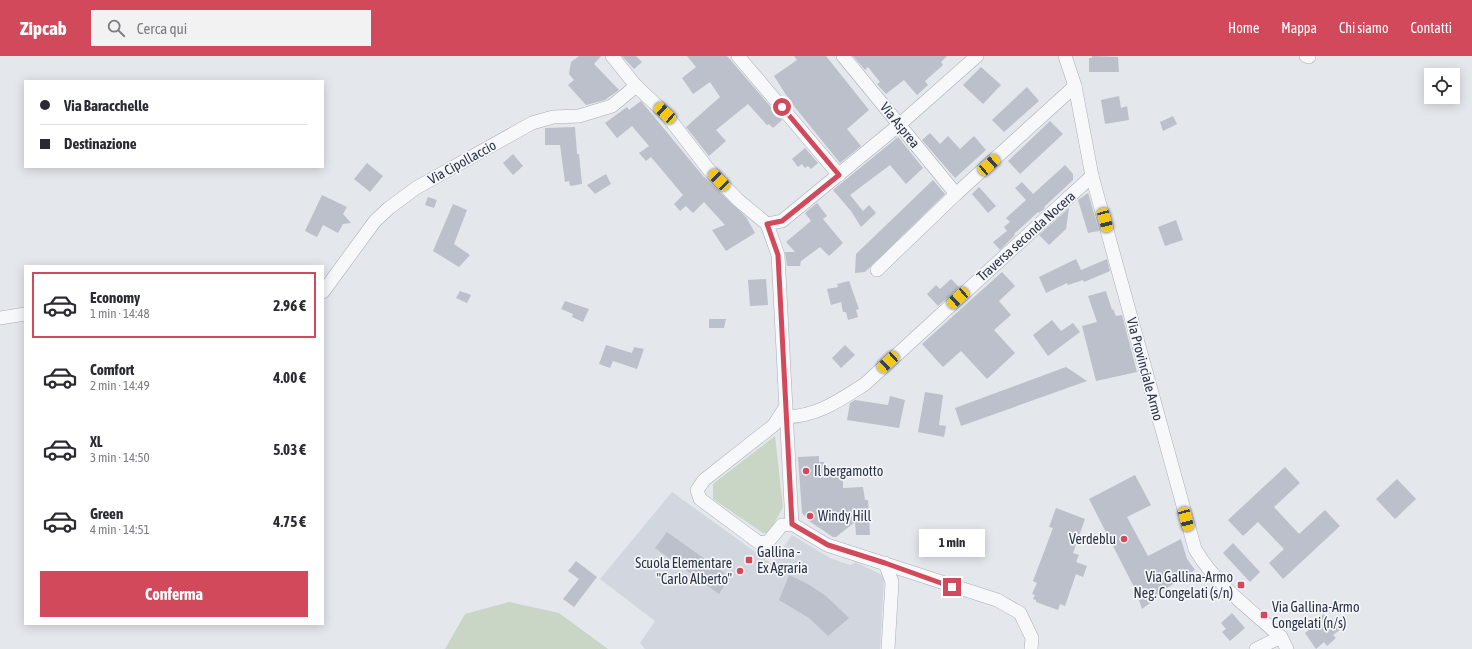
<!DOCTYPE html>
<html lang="it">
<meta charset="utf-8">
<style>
body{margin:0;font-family:"Asap Condensed",sans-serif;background:#f2f2f3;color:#2b2b33;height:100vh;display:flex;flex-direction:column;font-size:15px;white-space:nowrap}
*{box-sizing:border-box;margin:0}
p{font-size:13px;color:#7c7c81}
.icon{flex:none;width:22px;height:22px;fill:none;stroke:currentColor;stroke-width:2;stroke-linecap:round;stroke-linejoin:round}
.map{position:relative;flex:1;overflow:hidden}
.drawer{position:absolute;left:24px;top:209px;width:300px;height:360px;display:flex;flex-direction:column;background:#fff;border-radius:0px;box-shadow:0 2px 10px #0003}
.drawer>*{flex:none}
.banner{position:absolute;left:24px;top:24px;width:300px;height:88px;border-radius:0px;box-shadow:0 2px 10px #0003;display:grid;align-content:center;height:88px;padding:0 16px;background:#fff}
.tools{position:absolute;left:1424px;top:12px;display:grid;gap:8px}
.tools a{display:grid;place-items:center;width:36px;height:36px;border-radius:0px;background:#fff;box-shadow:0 2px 10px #0003;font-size:20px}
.end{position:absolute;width:18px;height:18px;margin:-9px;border:5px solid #d1495b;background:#fff;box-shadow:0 0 0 2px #fff}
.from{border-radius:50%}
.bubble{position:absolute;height:28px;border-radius:0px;background:#fff;box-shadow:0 2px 10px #0003;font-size:13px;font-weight:700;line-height:28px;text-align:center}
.car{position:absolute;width:12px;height:24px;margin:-12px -6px;border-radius:5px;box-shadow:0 0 3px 1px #0007;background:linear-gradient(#f5c518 24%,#345 0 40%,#f5c518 0 76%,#345 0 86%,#f5c518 0)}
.banner b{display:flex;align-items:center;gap:14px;height:38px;font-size:15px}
.banner b+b{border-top:1px solid #e1e1e2}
.banner i{width:10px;height:10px;background:#2b2b33}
ul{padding:7px 0 0;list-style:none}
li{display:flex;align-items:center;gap:12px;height:66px;margin:0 8px 6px;padding:0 8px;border:2px solid transparent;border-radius:0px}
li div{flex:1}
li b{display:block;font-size:15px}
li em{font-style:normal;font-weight:700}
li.on{border-color:#d1495b}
li>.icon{width:36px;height:36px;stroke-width:1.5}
.button{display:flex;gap:8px;margin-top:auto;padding:8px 16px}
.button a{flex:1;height:46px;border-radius:0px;background:#d1495b;color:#fff;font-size:16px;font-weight:700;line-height:46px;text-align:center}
header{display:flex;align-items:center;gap:24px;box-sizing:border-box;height:56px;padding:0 20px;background:#d1495b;color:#fff}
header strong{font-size:19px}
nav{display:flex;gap:22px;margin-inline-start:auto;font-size:14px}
.search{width:280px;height:36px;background:#f2f2f3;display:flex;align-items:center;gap:10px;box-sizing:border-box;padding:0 14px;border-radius:0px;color:#7c7c81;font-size:15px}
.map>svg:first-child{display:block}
</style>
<header>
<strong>Zipcab</strong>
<div class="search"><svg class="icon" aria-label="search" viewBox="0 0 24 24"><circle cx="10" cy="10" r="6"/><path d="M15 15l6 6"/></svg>Cerca qui</div>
<nav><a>Home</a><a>Mappa</a><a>Chi siamo</a><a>Contatti</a></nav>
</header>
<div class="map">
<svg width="1472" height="593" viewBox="0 0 1472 593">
<rect width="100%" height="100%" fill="#e4e7ec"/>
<polygon fill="#d2d6de" points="672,436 772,508 792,479 830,502 850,509 856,506 884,520 880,593 645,593 640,587 655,565 600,523"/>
<g fill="#c9d6c5">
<polygon points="775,380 783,451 769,477 763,477 713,443 713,428"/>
<polygon points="509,546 559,557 608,593 445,593 465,558"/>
</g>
<g fill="#bbc0ca">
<polygon points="579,0 601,0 594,8 619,34 605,44 586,49 568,29 574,24 569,18 571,6"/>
<polygon points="622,0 636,0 642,6 634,13"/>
<polygon points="687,0 727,0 782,64 773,72 769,68 767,69 748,48 716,74 726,85 709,100 686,71 720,41 710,26 693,38 682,22 696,11"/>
<polygon points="794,0 826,0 869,54 847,73 861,90 840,107 790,45 774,20 797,4"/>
<polygon points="853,0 947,0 941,6 943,9 925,25 928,29 917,39 904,24 886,38 877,28 880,26 868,11 865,14"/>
<polygon points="1092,0 1118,1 1119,16 1089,16 1089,2 1092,2"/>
<polygon points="981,11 1001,29 983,48 963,29"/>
<polygon points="1027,31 1039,45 1004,76 992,64"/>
<polygon points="1119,40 1121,52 1127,50 1129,64 1105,68 1101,44"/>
<polygon points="641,45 703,120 746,161 755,177 726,195 712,174 725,169 704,146 693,157 686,150 680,155 674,148 683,139 651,101 646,105 639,97 649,90 632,70 617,82 605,67 627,51 629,54"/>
<polygon points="1173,60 1177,68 1163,75 1160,66"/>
<polygon points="1050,65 1063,78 1020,118 1008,105"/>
<polygon points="575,71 577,98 579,98 582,128 570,130 569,125 565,126 560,89 545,89 545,72"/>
<polygon points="930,77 940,88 948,80 960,93 974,80 986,94 955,122 922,84"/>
<polygon points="898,81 923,112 906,128 890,109 850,139 863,155 869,149 876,157 861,171 851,155 833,134"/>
<polygon points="805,92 818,107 811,113 808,110 805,112 802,108 798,111 792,103"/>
<polygon points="513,98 523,110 513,119 503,107"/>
<polygon points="367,107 383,120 370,136 354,123"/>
<polygon points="1065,109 1073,118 1073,124 1044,151 1045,152 1039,157 1038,156 1014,178 1015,179 1000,194 993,186 1007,175 1004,171 1010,166 1006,162 1026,144 1015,132 1022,126 1033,138"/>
<polygon points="606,118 611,128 595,138 587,129"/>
<polygon points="933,124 945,138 865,216 855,217 856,198"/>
<polygon points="979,131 996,150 988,157 972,138"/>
<polygon points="1088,137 1099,175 1088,177 1078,144"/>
<polygon points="322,139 347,151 343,158 351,167 343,168 338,177 323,169 317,181 305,175"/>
<polygon points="428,141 437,144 434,152 425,149"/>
<polygon points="817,147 827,160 823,163 843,187 829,200 820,191 801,205 800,210 787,210 785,196 795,196 786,186 811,165 805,157"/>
<polygon points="453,148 467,154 454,188 470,199 459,211 433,195"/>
<polygon points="1069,152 1066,173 1049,189 1039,179"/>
<polygon points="1176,164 1183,184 1165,190 1158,171"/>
<polygon points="1076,203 1081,214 1107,203 1110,215 1084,226 1083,224 1068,229 1067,227 1046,237 1039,221"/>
<polygon points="1002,216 1015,230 999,245 1011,259 994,274 1015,297 987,323 961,295 943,311 922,288"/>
<polygon points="766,223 768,249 750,250 748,224"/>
<polygon points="951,223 959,231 938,250 927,238 936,229 940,233"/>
<polygon points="849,225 859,253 856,254 858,261 848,264 846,256 843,256 841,246 831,249 827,233 838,231 837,228"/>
<polygon points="460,235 471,239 467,247 456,242"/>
<polygon points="1106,235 1112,254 1113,253 1116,260 1122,259 1137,316 1096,325 1082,270 1097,266 1088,240"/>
<polygon points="565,245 589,253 583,266 572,261 573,258 561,253"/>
<polygon points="709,263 726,263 724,272 709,272"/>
<polygon points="1052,264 1061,275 1073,267 1080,276 1048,300 1033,279"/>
<polygon points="606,289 632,297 634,291 644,293 637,313 613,305 610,312 599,308"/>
<polygon points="845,289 855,299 841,312 832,302"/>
<polygon points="1066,311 1087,325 961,370 955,352"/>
<polygon points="925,336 943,339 939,369 946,370 944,381 918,376"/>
<polygon points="890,340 905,344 899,372 847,364 850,347 855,344 888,349"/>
<polygon points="819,400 819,406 824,406 825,416 843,419 843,432 863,431 865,444 868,444 870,479 856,479 855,466 836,481 833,481 809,465 802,457 798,401"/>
<polygon points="1285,411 1300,427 1274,451 1299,478 1325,454 1340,470 1283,523 1269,507 1284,493 1258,466 1243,480 1228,464"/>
<polygon points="1135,419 1151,449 1127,461 1148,500 1181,483 1187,503 1195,514 1167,532 1160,537 1161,538 1153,543 1154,544 1142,553 1136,535 1089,443"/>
<polygon points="1397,423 1416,443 1395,463 1376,443"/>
<polygon points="1056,452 1085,463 1073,497 1079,499 1076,506 1087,510 1083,521 1076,518 1065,550 1060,548 1058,554 1036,546 1036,544 1033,543 1035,539 1032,538 1037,527 1033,525 1053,472 1049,471"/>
<polygon points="667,476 730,521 719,538 655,492"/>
<polygon points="1233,487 1260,516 1250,526 1223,497"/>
<polygon points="576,505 597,521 574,551 563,543 579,523 568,515"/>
<polygon points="789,519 808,528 826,540 849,562 828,580 809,562 779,544"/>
<polygon points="1232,557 1245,572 1230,585 1222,576 1226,573 1221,567"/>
<polygon points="1324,558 1329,564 1332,562 1341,573 1333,579 1336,582 1327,590 1324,586 1316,593 1305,577 1311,572 1309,569"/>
</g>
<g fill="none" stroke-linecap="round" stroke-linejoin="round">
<defs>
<g id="minor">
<polyline points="612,0 636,30 665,57 709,114 738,144 767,168"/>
<polyline points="738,0 839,119"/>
<polyline points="843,0 956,138"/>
<path d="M1065 0 1075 30 1092 120 1195 493C1216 529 1250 553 1281 581L1287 593"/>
<polyline points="1306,0 1309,1"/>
<polyline points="877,214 956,138 1075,30"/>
<polyline points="323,236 375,165 389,152 416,132 532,67 553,61 579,60 612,50 636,30"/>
<polyline points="0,262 25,258"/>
<polyline points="786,350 774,369 704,424 697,434 700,443 758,486 767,487 782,469 792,468 778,199 767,168 782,165 899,69 977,0"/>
<path d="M786 361C818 360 840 344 865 328L1092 120"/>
<polyline points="792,468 827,489 997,544 1020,557 1032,582 1031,593"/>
<polyline points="885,507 892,526 888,593"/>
<polyline points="1256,593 1281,581"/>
</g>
</defs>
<use href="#minor" stroke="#a9aeb7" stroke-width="14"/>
<use href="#minor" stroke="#f7f8fa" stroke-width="13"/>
</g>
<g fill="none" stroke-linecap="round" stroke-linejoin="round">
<polyline stroke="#d1495b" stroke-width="5" points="782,51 839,119 782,165 767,168 778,199 792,468 828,489 885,507 952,531"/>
</g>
<g fill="#d1495b" stroke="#f4f6f9" stroke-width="1.5">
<circle cx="806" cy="415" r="4"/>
<circle cx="810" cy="460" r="4"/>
<circle cx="1124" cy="483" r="4"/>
<rect x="745" y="500" width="8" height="8" rx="2"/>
<circle cx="740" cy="515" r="4"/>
<rect x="1237" y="525" width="8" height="8" rx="2"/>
<rect x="1260" y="555" width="8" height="8" rx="2"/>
</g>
<g text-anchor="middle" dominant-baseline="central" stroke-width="3.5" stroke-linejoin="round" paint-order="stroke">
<g font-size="14" fill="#2b3445" stroke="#f4f6f9">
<text transform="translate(900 69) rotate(51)">Via Asprea</text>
<text transform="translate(462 106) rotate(-29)">Via Cipollaccio</text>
<text transform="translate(1026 180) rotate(-42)">Traversa seconda Nocera</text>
<text transform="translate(1145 313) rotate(75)">Via Provinciale Armo</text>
</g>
<g font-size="14" fill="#2b3445" stroke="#f4f6f9" text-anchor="start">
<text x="814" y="415">Il bergamotto</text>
<text x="818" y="460">Windy Hill</text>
<text x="1116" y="483" text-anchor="end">Verdeblu</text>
<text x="757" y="496">Gallina -<tspan x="757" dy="16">Ex Agraria</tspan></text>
<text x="732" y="507" text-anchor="end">Scuola Elementare<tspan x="732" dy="16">"Carlo Alberto"</tspan></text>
<text x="1233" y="521" text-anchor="end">Via Gallina-Armo<tspan x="1233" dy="16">Neg. Congelati (s/n)</tspan></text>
<text x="1272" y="551">Via Gallina-Armo<tspan x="1272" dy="16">Congelati (n/s)</tspan></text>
</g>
</g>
</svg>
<div class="tools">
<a><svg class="icon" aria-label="locate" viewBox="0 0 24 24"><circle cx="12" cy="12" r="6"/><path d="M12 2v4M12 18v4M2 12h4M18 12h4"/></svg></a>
</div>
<i class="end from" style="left:782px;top:51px"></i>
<i class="end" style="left:952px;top:531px"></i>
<div class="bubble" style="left:919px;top:473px;width:66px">1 min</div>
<i class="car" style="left:665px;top:57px;rotate:312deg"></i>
<i class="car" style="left:989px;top:109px;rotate:48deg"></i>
<i class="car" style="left:719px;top:124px;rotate:316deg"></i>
<i class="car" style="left:1105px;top:164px;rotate:165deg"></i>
<i class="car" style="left:958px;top:242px;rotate:228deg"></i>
<i class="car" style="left:888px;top:306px;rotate:227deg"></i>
<i class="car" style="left:1186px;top:463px;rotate:165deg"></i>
<div class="banner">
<b><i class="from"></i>Via Baracchelle</b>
<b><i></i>Destinazione</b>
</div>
<section class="drawer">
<ul>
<li class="on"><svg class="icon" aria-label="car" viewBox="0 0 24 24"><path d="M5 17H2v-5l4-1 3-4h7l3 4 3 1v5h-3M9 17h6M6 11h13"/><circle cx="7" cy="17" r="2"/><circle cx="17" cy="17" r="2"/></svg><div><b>Economy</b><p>1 min · 14:48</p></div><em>2.96 €</em></li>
<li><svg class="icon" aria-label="car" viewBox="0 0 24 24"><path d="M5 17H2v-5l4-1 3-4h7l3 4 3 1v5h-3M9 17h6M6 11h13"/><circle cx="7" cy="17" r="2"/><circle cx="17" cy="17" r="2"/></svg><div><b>Comfort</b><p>2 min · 14:49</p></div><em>4.00 €</em></li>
<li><svg class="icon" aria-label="car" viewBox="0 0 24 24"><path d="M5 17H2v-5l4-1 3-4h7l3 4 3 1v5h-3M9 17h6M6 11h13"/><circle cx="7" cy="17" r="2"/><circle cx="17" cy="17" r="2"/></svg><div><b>XL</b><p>3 min · 14:50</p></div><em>5.03 €</em></li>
<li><svg class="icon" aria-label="car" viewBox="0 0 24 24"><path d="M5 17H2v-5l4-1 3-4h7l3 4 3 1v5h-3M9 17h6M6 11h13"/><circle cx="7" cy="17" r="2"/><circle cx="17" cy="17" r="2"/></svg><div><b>Green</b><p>4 min · 14:51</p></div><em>4.75 €</em></li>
</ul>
<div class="button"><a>Conferma</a></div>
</section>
</div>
